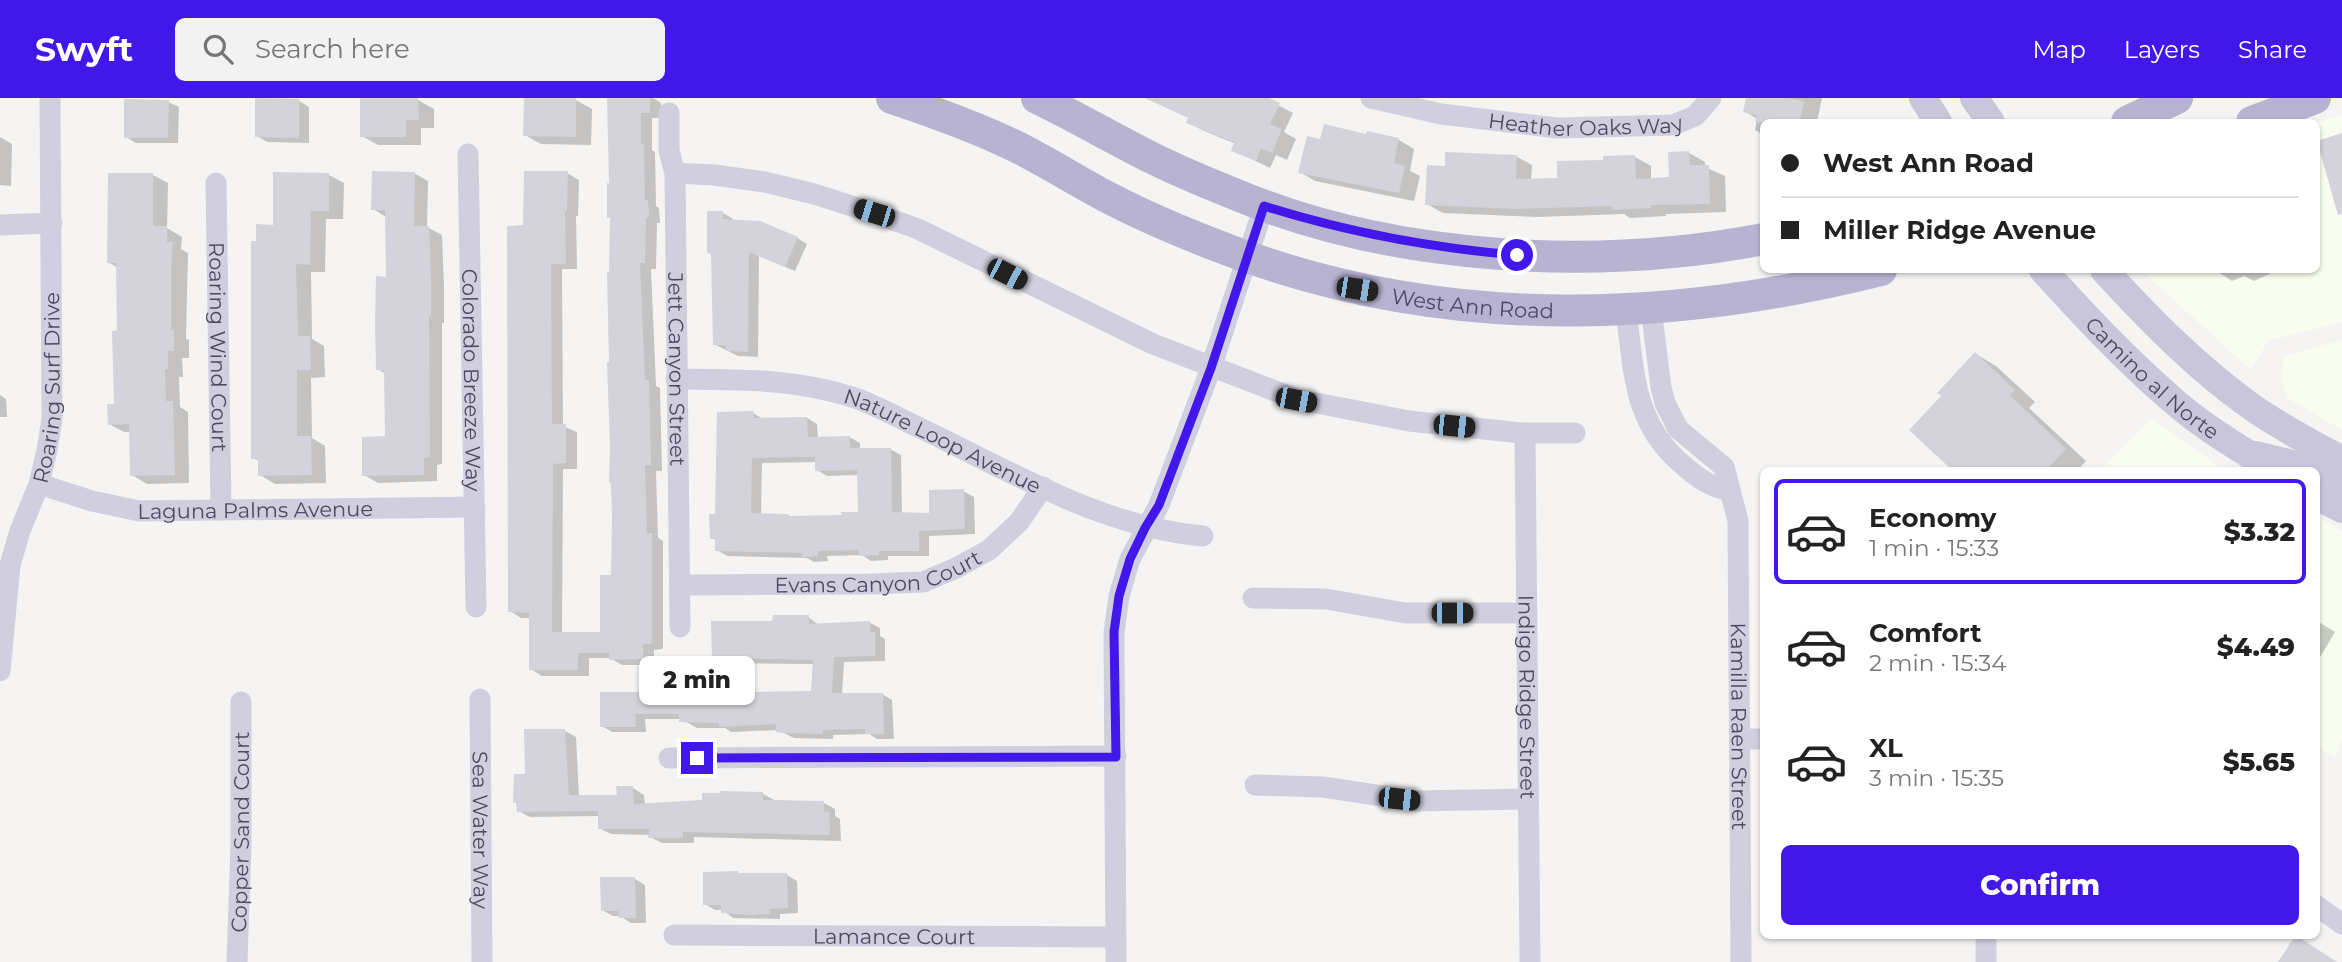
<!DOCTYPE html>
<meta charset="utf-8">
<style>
body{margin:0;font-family:Montserrat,sans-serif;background:#f2f2f2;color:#222;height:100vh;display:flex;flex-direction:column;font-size:26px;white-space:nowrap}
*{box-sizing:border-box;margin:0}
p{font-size:23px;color:#767676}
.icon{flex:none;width:38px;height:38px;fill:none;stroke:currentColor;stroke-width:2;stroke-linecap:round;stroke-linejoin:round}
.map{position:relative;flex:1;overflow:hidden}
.details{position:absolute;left:1760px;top:369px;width:560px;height:472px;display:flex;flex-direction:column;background:#fff;border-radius:10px;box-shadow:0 2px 5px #0004}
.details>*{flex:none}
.hud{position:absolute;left:1760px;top:21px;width:560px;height:154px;border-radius:10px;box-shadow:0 2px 5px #0004;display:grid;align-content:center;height:154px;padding:0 21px;background:#fff}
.end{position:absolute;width:32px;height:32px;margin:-16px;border:9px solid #4118e9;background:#fff;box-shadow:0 0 0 4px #fff}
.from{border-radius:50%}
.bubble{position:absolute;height:49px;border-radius:10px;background:#fff;box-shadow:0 2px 5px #0004;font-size:23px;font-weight:800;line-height:49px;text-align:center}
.car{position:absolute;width:21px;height:42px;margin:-21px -10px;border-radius:9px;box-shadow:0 0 5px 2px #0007;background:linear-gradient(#222 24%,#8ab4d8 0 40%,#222 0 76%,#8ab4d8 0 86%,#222 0)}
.hud b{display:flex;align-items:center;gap:24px;height:66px;font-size:26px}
.hud b+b{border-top:2px solid #e0e0e0}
.hud i{width:18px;height:18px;background:#222}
ul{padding:12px 0 0;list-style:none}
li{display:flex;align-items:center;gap:21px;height:105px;margin:0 14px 10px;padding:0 7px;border:4px solid transparent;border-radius:10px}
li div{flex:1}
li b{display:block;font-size:26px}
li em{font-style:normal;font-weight:800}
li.on{border-color:#4118e9}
li>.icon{width:63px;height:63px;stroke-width:1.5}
.cta{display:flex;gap:14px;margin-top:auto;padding:14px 21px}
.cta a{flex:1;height:80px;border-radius:10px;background:#4118e9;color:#fff;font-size:28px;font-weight:800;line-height:80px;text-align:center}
header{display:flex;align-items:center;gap:42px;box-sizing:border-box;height:98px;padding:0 35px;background:#4118e9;color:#fff}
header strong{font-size:33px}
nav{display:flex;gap:38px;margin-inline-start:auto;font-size:24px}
.search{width:490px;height:63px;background:#f2f2f2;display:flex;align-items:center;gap:18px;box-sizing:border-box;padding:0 24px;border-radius:10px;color:#767676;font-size:26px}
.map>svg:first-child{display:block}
</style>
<header>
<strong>Swyft</strong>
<div class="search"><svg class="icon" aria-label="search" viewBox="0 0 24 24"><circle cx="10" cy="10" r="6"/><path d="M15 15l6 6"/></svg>Search here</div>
<nav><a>Map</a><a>Layers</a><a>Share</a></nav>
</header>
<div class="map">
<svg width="2342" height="864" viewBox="0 0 2342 864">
<rect width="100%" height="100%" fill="#f5f4f3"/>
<g fill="#f8fdef">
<polygon points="2342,17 2342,224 2268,243 2251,272 2141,172 2317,172 2317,25"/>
<polygon points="2342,242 2342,332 2288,300 2281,280 2284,258"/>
<polygon points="2151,320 2224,372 2228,373 2099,373"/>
<polygon points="2317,418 2342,433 2342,642 2336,659 2317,650"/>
</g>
<g fill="#0003" fill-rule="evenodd">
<polygon points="608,0 653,0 661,5 661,20 652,20 652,52 655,54 656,108 659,110 660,125 657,125 656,171 651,171 656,288 660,290 662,373 656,373 658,440 663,443 663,549 662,551 654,552 654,567 622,567 610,560 589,560 589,578 542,578 531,571 531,520 521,520 510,513 524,129 567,75 579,82 578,118 576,118 577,171 562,171 563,328 577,334 577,371 563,371 562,536 602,536 613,478 611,87"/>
<polygon points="1145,0 1264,0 1293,15 1284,34 1296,41 1287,62 1276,57 1270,70 1233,52 1236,46 1202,32 1188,24 1190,20"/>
<polygon points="1748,0 1822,0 1817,24 1764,24 1764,37 1755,32 1757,21 1745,13"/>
<polygon points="257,2 299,3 309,9 309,45 267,44 257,38"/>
<polygon points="418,2 434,11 434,30 421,30 421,47 378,47 362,38"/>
<polygon points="576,2 592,11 591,47 541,46 525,37"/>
<polygon points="168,4 179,9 178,45 136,45 126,39"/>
<polygon points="1367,38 1399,42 1414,51 1410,73 1420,78 1414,103 1315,83 1300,74"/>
<polygon points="0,39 12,46 11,88 0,87"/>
<polygon points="1689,55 1705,64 1705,69 1725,78 1726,114 1666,116 1666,118 1630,120 1624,116 1536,119 1443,115 1427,106 1446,70 1516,58 1532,67 1531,82 1559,82 1605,64 1635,59 1651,68 1651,82 1671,81"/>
<polygon points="414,75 428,83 427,129 442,137 444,188 444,225 442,225 442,366 437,367 437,383 378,385 364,377 387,340 386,276 378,271 388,180 386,119 373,111"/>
<polygon points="153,77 168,85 167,130 182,139 181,151 188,155 186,241 189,242 189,260 182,260 183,279 179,279 180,309 188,314 189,385 147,386 132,377 131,334 124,334 109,326 116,308 119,234 118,170 108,164"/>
<polygon points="329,77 344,85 343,121 326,121 325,174 311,174 312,241 324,248 325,279 311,280 312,340 325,348 326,385 275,386 260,377 259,363 253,360 258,145"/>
<polygon points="723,115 733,121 733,124 797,140 807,146 795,173 759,158 758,259 738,258 714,246"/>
<polygon points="2215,172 2275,172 2276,173 2254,183 2244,178 2232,183"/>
<polygon points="1976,256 1996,268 2035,304 2029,310 2086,363 2077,373 1955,373 1943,298"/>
<polygon points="0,297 6,301 7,319 0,319"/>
<path d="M753 315 763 321 807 320 817 326 818 340 849 339 860 345V352L890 351 901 357 902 416 931 417 963 393 974 399 975 436 929 438V458H888V462L871 463 862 457 827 458 828 463 814 464 807 460 727 458 717 452V443L712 440 716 417ZM817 364V372L827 378 859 377V415L843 418 793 420 788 417H761L762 365Z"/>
<polygon points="808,519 819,527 870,525 880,530 880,538 885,541 885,563 844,564 842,597 882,596 892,602 894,641 877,641 869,636 833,637 833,641 794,640 778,632 731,634 725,630 697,630 681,621 645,621 646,634 612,634 602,628 663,596 748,591 756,595 813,594 814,566 724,565 714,559 774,524"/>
<polygon points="2317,523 2335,534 2317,564"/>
<polygon points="565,633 576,639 579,699 619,699 633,690 644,697 645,707 704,704 763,696 774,702 824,705 835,711 835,718 840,721 841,743 694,739 694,745 662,745 650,739 650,737 611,736 599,730 599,718 530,719 518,713 518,706 515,704 527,677"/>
<polygon points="787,777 797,783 798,815 780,816 780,821 733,820 723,812 715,812 705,806"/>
<polygon points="635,781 645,787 646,825 631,825 620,818 613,818 602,812"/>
</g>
<g fill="#d4d2da" fill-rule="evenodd">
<polygon points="255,0 299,1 299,40 255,39"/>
<polygon points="360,0 418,0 419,22 406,22 406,39 360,39"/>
<polygon points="524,0 576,0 576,39 523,38"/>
<polygon points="607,0 650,0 650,15 641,15 641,46 644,46 645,102 648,102 649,119 646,120 645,165 640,165 645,282 649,282 651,367 645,367 647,435 652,435 652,542 651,546 643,546 643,561 609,562 609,555 578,555 578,572 529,572 529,515 508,514 507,128 523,127 524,73 568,73 567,113 565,113 566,166 551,166 552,326 566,326 566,365 553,366 552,534 600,534 600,477 611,477 612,419 611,385 609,385 610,349 607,264 609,264 607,175 609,174 610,120 607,120 607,85 609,85"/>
<polygon points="1145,0 1269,0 1280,5 1270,26 1282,31 1272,55 1261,50 1256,63 1231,53 1234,44 1186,25 1188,20"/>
<polygon points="1746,0 1787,0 1804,3 1800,24 1755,24 1756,17 1743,14"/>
<polygon points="124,1 169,2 168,40 124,40"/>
<polygon points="1324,26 1366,36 1367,33 1399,40 1394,65 1405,68 1399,95 1298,75 1307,38 1320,41"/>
<polygon points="2342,35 2342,116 2338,117 2317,43"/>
<polygon points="1689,53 1690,67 1709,67 1710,106 1651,107 1651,110 1612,112 1612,108 1518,111 1425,107 1427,67 1445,68 1445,54 1517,57 1516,81 1557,80 1557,63 1603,62 1603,58 1635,57 1636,81 1669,79 1668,54"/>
<polygon points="372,73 415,74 414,128 429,128 431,179 431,218 429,218 430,359 424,360 424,377 362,378 362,339 385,338 384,272 376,272 375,224 376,178 386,179 385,112 371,112"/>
<polygon points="273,74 329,75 329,113 311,113 310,167 296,166 298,238 310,238 311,272 297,272 297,338 311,338 312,377 258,378 258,361 251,361 251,143 256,143 256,126 273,127"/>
<polygon points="108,75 153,75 153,128 167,128 167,144 173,144 171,167 171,232 174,232 174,253 168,253 168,271 165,271 166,303 173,303 175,377 130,378 129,326 108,327 107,306 114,306 112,233 117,232 116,165 107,165"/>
<polygon points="707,113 723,113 723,121 760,123 798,139 785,169 749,154 748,254 726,253 726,247 713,247 711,156 707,155"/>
<polygon points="1975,254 2015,292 2010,297 2066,351 2045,373 1953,373 1909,332 1941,298 1937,295"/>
<path d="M753 313 754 320 807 319 808 339 850 338V350H891L892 414 929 415V392L964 391 965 431 919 433V453H879V457L859 458V452L818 453V458L802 459V455L715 453V441H710L709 416H715L717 314ZM815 359V373L857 372 858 414H841L842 417 788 418V416L751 415 752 360Z"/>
<polygon points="773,517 809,517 809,526 870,523 870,534 875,534 875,558 834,559 832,595 883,595 884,636 865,636 865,631 823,632 823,636 782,635 776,634 776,626 719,629 719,625 679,624 679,616 635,616 636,629 600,629 600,594 661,594 661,590 749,589 749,594 811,593 813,562 712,560 711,523 772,523"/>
<polygon points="524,631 565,631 569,697 617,697 616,688 633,688 634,706 702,702 702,695 720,695 720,693 763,694 763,702 824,703 824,714 829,713 830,737 683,734 683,740 648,740 649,731 598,731 598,713 517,714 516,704 513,705 514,676 525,676"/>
<polygon points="738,773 738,775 787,775 788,810 770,811 770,816 752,817 721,815 721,807 703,807 703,774"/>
<polygon points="600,779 635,779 636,820 619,820 618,813 601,813"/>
<polygon points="2295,838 2297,838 2337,864 2278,864"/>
</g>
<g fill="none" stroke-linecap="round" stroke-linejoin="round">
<g stroke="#d1cfdf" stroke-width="21">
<path id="s1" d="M1371 0 1441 16 1557 30 1673 27 1695 18 1711 0"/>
<path id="s2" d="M669 15V53L675 75 680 529"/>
<path id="s3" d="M468 56 476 509"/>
<polyline points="675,75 714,77 765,84 814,96 874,115 918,131 1153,246 1296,301 1409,323 1521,335 1575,335"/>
<path id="s4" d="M216 85 221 412"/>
<polyline points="0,127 52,125"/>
<path id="s5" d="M1651 210 1661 289 1665 305 1678 331 1724 369 1738 423 1741 864"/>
<path d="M1626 213C1634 272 1633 326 1683 367 1699 381 1709 388 1730 393"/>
<path id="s6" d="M676 281C739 282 795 280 855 300 878 308 900 321 922 331 1012 374 1102 429 1203 438"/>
<path id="s7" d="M1525 335 1530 864"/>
<path id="s8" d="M39 386 92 403 139 413 475 409"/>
<path id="s9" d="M680 487 871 486 923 484 956 470 989 452 1019 424 1043 389"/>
<polyline points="1253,500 1326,501 1405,515 1527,515"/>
<path id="s10" d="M0 573 10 467 20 433 39 386 47 352 52 321 50 0"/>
<path id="s11" d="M480 601 482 864"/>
<polyline points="1740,641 1764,641"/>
<polyline points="669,660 1116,658"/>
<polyline points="1255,687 1323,689 1415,703 1528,701"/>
<polyline points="2317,808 2342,826"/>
<path id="s12" d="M674 837 1116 839"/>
<polyline points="1986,838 1986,864"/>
<path id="s13" d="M237 864 241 748V604"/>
<polyline points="1116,864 1114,535 1119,498 1130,461 1159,407 1211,270 1264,108"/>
</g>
<g stroke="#c9c6db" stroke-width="28">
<polyline points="1923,0 1938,24"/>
<polyline points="1974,0 1991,24"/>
<path id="s14" d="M2043 172C2083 216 2124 260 2169 299 2201 328 2239 350 2276 373"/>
<path d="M2104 172C2149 221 2195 268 2249 307 2278 328 2311 345 2342 362"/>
<polyline points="2256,357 2304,369 2311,373"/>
<polyline points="2317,376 2342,389"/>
<polyline points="2317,398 2342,411"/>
</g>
<g stroke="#b7b3d1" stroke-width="32">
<path id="s15" d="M892 0C934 14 976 29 1015 48 1049 65 1080 85 1113 102 1144 118 1177 132 1210 145 1427 232 1657 228 1881 172"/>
<path d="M1037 0C1075 18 1112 40 1150 59 1178 73 1207 85 1237 97 1395 163 1597 173 1764 141"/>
<polyline points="2127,24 2177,0"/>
<polyline points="2252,24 2315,0"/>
</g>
</g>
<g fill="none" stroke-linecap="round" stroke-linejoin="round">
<path stroke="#4118e9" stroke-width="9" d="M697 660 1116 659 1114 534 1119 498 1130 461 1145 430 1159 407 1211 270 1264 108C1347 134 1431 150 1517 157"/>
</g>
<g text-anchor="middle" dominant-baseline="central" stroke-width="7" stroke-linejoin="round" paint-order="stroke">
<g font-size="21" fill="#4c4a61" stroke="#fff">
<text stroke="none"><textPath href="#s1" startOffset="217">Heather Oaks Way</textPath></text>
<text stroke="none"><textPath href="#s15" startOffset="621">West Ann Road</textPath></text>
<text stroke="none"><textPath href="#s4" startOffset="164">Roaring Wind Court</textPath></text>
<text stroke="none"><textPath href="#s2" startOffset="257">Jett Canyon Street</textPath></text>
<text stroke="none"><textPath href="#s14" startOffset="154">Camino al Norte</textPath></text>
<text stroke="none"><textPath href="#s3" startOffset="226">Colorado Breeze Way</textPath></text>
<text stroke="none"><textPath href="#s10" startOffset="290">Roaring Surf Drive</textPath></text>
<text stroke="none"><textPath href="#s6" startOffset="278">Nature Loop Avenue</textPath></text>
<text stroke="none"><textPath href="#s8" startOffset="220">Laguna Palms Avenue</textPath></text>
<text stroke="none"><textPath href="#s9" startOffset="200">Evans Canyon Court</textPath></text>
<text stroke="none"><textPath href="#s7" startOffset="264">Indigo Ridge Street</textPath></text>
<text stroke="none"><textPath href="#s5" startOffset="446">Kamilla Raen Street</textPath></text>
<text stroke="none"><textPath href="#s11" startOffset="131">Sea Water Way</textPath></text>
<text stroke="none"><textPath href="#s13" startOffset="130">Copper Sand Court</textPath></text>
<text stroke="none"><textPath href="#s12" startOffset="220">Lamance Court</textPath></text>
</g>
</g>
</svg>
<i class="end from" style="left:1517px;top:157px"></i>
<i class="end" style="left:697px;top:660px"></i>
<div class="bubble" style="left:639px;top:558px;width:116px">2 min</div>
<i class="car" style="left:874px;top:115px;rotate:287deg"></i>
<i class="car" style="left:1007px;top:176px;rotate:117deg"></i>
<i class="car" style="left:1357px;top:191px;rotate:99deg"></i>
<i class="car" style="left:1296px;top:302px;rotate:101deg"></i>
<i class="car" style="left:1454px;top:328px;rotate:96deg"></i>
<i class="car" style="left:1452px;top:515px;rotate:90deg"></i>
<i class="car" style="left:1399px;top:701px;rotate:96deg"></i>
<div class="hud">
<b><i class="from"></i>West Ann Road</b>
<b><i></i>Miller Ridge Avenue</b>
</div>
<section class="details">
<ul>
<li class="on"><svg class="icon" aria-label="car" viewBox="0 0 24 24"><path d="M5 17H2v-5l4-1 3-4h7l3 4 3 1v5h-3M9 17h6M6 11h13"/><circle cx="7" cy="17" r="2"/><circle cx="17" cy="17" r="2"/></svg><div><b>Economy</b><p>1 min · 15:33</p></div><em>$3.32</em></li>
<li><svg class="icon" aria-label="car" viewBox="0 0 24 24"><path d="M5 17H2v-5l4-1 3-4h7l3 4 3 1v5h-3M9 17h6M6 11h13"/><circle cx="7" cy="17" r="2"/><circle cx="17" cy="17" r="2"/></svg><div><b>Comfort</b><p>2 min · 15:34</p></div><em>$4.49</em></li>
<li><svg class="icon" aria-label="car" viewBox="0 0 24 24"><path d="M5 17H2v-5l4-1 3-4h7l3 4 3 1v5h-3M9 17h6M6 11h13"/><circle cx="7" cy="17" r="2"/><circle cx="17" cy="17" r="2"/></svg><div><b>XL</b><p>3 min · 15:35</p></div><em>$5.65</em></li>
</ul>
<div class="cta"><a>Confirm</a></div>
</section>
</div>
